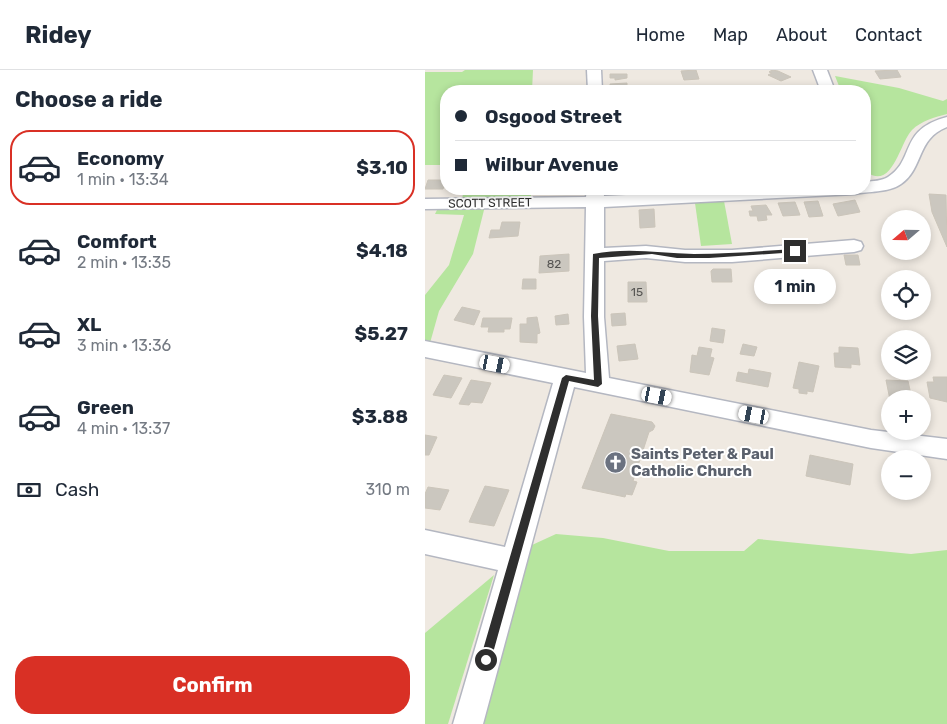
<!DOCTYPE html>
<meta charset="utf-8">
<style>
body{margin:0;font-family:Rubik,sans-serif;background:#f2f2f3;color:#1f2937;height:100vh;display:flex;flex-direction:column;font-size:19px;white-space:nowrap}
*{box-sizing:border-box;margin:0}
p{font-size:16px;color:#747a83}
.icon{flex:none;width:28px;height:28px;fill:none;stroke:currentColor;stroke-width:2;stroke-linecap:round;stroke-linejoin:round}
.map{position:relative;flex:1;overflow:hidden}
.sheet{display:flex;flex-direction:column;background:#fff;width:425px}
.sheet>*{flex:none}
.hud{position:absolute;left:15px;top:15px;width:431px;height:110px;border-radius:20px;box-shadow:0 2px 8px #0003;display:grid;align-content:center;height:110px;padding:0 15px;background:#fff}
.needle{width:32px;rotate:250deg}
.buttons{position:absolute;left:456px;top:140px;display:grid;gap:10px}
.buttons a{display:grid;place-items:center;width:50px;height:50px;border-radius:50%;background:#fff;box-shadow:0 2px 8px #0003;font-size:25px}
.end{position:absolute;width:22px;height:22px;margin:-11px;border:6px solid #2e2e2e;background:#fff;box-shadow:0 0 0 2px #fff}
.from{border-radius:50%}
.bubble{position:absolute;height:35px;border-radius:18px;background:#fff;box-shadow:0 2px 8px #0003;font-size:16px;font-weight:700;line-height:35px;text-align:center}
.car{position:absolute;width:15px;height:30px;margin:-15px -8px;border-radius:6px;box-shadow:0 0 4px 1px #0007;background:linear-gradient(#fff 24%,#345 0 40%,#fff 0 76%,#345 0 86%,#fff 0)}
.hud b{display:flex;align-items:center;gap:18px;height:48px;font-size:19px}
.hud b+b{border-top:1px solid #e0e1e3}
.hud i{width:12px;height:12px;background:#1f2937}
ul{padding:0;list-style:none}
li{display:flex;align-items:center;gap:15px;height:75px;margin:0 10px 8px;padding:0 5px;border:2px solid transparent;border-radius:20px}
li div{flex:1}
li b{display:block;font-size:19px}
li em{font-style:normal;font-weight:700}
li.active{border-color:#d93025}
li>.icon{width:45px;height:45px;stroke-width:1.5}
h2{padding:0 15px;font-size:22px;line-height:60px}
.pay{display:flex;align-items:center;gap:12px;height:55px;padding:0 15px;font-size:19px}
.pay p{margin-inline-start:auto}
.cta{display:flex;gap:10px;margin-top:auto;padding:10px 15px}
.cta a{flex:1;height:58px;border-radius:20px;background:#d93025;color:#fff;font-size:20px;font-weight:700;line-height:58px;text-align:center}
header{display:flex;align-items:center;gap:30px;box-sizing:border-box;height:70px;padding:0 25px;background:#fff;border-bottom:1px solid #e0e1e3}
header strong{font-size:24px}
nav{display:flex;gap:28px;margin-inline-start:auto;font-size:18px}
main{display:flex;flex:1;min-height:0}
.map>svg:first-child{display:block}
</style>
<header>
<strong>Ridey</strong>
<nav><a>Home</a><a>Map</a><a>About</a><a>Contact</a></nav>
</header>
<main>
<section class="sheet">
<h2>Choose a ride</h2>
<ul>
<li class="active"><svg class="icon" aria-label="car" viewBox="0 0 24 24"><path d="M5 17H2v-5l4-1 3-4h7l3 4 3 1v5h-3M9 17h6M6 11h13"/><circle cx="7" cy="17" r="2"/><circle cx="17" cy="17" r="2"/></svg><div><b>Economy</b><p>1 min · 13:34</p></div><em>$3.10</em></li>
<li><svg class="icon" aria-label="car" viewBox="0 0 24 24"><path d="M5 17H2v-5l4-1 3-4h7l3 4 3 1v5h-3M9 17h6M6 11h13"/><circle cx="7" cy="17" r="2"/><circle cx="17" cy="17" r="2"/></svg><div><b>Comfort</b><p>2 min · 13:35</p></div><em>$4.18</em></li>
<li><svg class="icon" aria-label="car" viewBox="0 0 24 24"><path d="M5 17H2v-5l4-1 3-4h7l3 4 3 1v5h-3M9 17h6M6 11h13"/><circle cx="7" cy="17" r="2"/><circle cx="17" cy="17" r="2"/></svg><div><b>XL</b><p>3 min · 13:36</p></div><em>$5.27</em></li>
<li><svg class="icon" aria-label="car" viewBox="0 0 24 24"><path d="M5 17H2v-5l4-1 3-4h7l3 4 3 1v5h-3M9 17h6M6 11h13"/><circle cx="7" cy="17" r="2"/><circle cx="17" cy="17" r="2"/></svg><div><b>Green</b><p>4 min · 13:37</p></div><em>$3.88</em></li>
</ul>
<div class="pay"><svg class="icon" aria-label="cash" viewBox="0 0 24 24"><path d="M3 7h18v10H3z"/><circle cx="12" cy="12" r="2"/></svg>Cash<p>310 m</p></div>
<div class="cta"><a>Confirm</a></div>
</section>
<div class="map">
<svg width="522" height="654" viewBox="0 0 522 654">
<rect width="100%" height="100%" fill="#efe9e1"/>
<g fill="#b6e59e">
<polygon points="40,0 108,0 107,21 21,21 21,95 0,95 0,2 37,2"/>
<path d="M410 6 474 18 518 31 522 29V44C510 47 496 51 487 60 475 72 468 119 443 103L440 94V21H416Z"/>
<polygon points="39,119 106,119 106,127 37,129"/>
<polygon points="299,131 307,174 276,176 270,133"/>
<polygon points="60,136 48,184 14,241 5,273 0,272 0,225 24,195 39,145 10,144 12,140"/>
<polygon points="131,464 178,468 244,481 319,481 333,469 486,484 522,480 522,654 59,654 107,475"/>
<polygon points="69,505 23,654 0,654 0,563"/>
</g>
<g fill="#cbc7bf" stroke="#cbc5ba">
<polygon points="271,0 274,9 259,10 256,1"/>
<polygon points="347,0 353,1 366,7 356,11 343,5 347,3 344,2"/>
<polygon points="472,0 476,7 455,9 450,1"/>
<polygon points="185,4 202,4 202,8 190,10 190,8 185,8"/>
<polygon points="202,13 202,18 198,20 185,19 185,14"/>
<polygon points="3,110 21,110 21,111 18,119 0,119"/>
<polygon points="504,124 521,125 522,177 507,142"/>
<polygon points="430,130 435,142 413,146 408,134"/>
<polygon points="393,131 398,146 384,147 379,132"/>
<polygon points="370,132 375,145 358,146 353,133"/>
<polygon points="341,135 347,145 341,145 342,150 333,151 332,146 325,146 324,141 328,141 326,136"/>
<polygon points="229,139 230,157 215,158 214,140"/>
<polygon points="77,152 95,152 93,166 64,168 66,160 75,160"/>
<polygon points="144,184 144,201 114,203 115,186"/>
<polygon points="419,185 433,185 435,195 421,195"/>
<polygon points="288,199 306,199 307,212 287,212 286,201"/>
<polygon points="98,209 111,209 111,219 97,219"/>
<polygon points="203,212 221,212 222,232 203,232"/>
<polygon points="37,237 55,241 49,255 29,250"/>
<polygon points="200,243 201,255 187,256 186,244"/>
<polygon points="143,244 144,254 131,255 130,246"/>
<polygon points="112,247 115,263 112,264 112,273 95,272 95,254 102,254 102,248"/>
<polygon points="58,248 87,248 85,259 79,259 79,262 63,262 64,257 56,257"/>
<polygon points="287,258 300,260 298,273 285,271"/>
<polygon points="210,274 213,289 194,291 192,276"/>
<polygon points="318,274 332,277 329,286 315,284"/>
<polygon points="274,277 287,279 285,287 289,288 284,305 265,302 267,285 272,286"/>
<polygon points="414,277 433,278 435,295 426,294 426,298 410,297 409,283 414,283"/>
<polygon points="374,292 394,296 388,322 382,321 382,324 374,323 374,319 368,318"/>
<polygon points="324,299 346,303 343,317 311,311 313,302 323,304"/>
<polygon points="19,305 37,308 26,328 8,325"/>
<polygon points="508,307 522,307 522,332 505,328 502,312 509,312"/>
<polygon points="46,310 66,313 57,333 46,332 44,335 34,334"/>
<polygon points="461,310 483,311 487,329 465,330"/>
<polygon points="186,344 227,352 230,356 228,360 224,362 208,411 212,412 207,425 201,424 200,427 157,418"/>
<polygon points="0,365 12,367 4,385 0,385"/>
<polygon points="385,385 428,394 425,415 381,406"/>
<polygon points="60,416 84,420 69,456 44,452"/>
<polygon points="3,417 24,420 15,440 0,438 0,424"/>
</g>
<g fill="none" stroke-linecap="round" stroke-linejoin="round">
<defs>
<g id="minor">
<polygon points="162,0 176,0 177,21 163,21"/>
<polygon points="388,0 402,0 410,21 396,21"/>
<path d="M522 47V57C491 69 499 98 476 114 463 123 443 121 430 124L179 137V178L221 176 260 180H307L429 170 436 172 438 176 436 180 429 182 307 192H260L221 188 179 191V247L184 308 446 360 522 369V389L446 378 149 317 58 654H28L73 500 0 484V460L80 477 128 313 0 287V271L161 303 159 247 161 137 0 139V129L161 127 162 119H178L179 126 332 119H440V112C448 111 457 111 463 107 491 89 473 60 522 47Z"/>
</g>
</defs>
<use href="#minor" stroke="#b4b7c1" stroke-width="3"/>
<use href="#minor" fill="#fff" fill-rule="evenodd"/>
</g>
<path fill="#2e2e2e" d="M370 179 372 182 284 188H252L227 184 174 188 173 246 177 314 173 317 144 311 66 590 61 595 57 593 55 590 137 308 141 305 169 310 166 246 168 184C202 177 235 183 269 184 302 184 336 181 370 179Z"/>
<defs>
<symbol id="church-disc" viewBox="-11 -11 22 22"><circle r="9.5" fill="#6b7280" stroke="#fff"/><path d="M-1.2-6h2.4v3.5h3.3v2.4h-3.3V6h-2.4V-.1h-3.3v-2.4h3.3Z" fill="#fff"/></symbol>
</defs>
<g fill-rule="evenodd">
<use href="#church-disc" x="178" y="380" width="25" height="25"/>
</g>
<g text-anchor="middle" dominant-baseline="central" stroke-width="4" stroke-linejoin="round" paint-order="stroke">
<g font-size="12" fill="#2e2e2e" stroke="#fff">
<text transform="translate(65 133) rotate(-1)">SCOTT STREET</text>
</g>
<g font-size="12" fill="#555452">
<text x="129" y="194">82</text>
<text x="212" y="222">15</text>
</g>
<g font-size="15" font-weight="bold" fill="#5b616d" stroke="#fff" text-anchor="start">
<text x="206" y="384">Saints Peter &amp; Paul<tspan x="206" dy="17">Catholic Church</tspan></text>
</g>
</g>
</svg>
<div class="buttons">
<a><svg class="needle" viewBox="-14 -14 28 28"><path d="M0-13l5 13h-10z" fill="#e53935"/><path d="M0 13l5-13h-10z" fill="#747a83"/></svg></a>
<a><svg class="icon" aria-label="locate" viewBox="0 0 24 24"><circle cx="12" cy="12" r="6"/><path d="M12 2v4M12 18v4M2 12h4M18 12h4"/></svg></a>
<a><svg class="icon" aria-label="layers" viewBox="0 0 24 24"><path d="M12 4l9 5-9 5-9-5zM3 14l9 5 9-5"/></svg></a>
<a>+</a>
<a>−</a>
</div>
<i class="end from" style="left:61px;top:590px"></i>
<i class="end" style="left:370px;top:181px"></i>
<div class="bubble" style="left:329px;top:199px;width:82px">1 min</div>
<i class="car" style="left:70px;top:294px;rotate:101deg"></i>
<i class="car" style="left:232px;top:326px;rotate:101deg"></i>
<i class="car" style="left:329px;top:345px;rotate:281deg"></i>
<div class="hud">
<b><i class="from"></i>Osgood Street</b>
<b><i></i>Wilbur Avenue</b>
</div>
</div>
</main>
